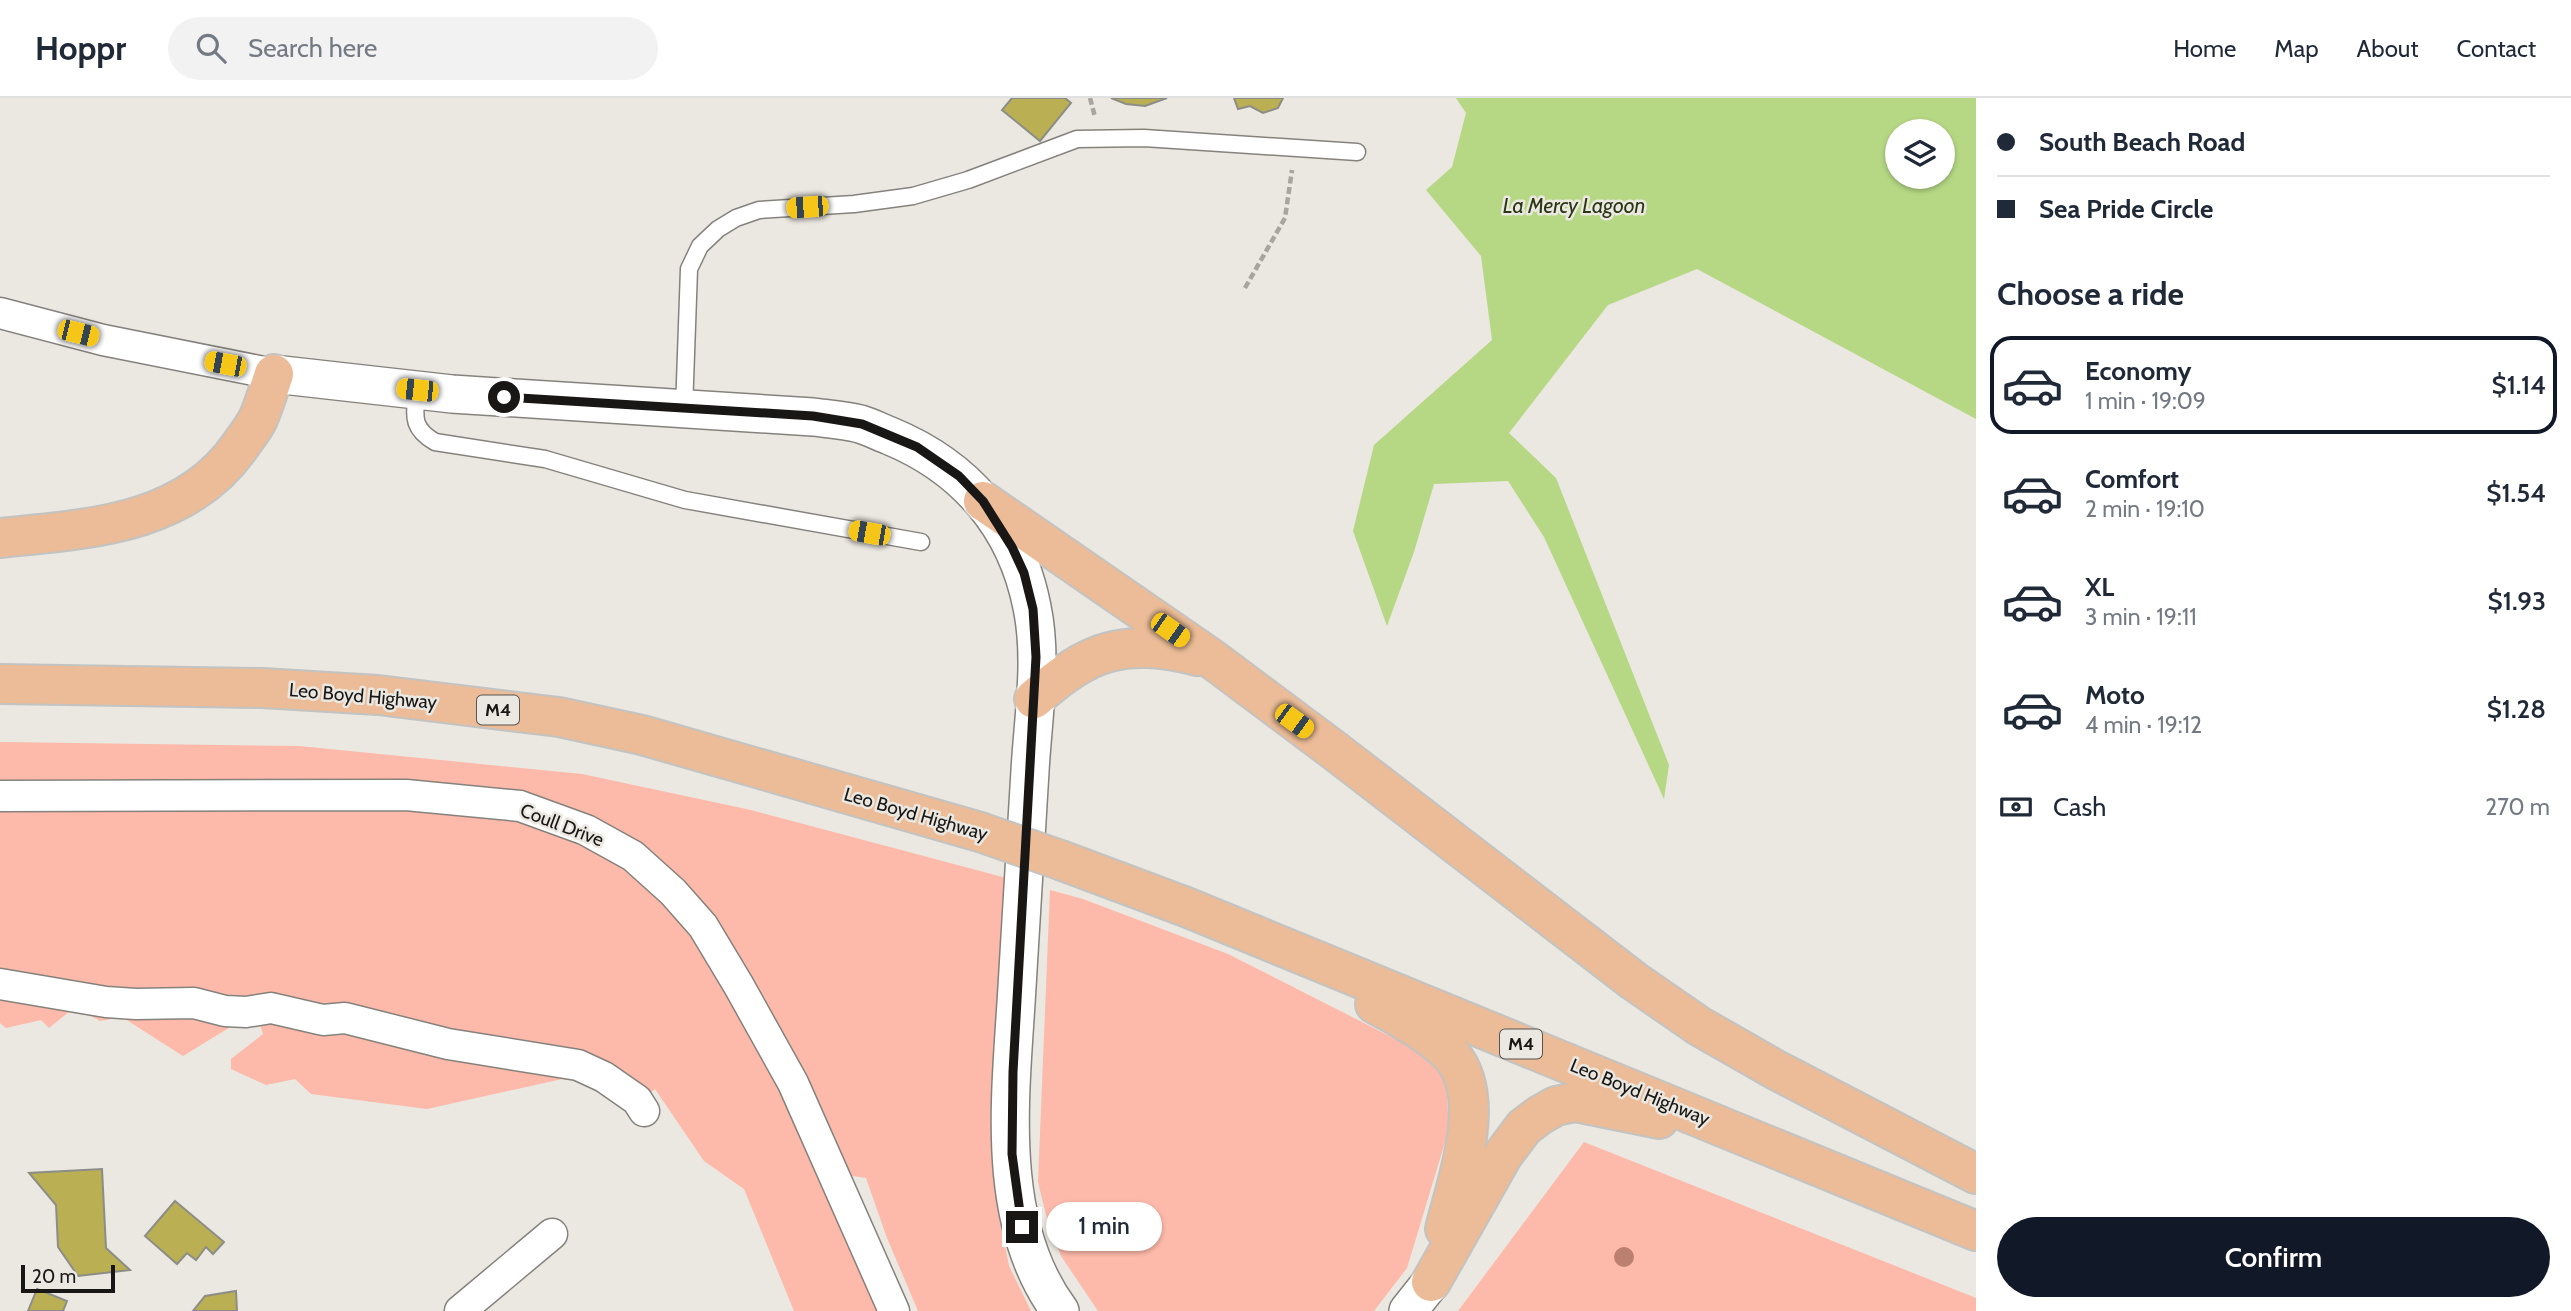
<!DOCTYPE html>
<meta charset="utf-8">
<style>
body{margin:0;font-family:Cabin,sans-serif;background:#f2f2f3;color:#1f2937;height:100vh;display:flex;flex-direction:column;font-size:26px;white-space:nowrap}
*{box-sizing:border-box;margin:0}
p{font-size:23px;color:#747a83}
.icon{flex:none;width:38px;height:38px;fill:none;stroke:currentColor;stroke-width:2;stroke-linecap:round;stroke-linejoin:round}
.map{position:relative;flex:1;overflow:hidden}
.side{display:flex;flex-direction:column;background:#fff;width:595px}
.side>*{flex:none}
.top-card{display:grid;align-content:center;height:154px;padding:0 21px;background:#fff}
.buttons{position:absolute;left:1885px;top:21px;display:grid;gap:14px}
.buttons a{display:grid;place-items:center;width:70px;height:70px;border-radius:50%;background:#fff;box-shadow:0 2px 5px #0004;font-size:35px}
.scale{position:absolute;left:21px;bottom:18px;width:94px;box-sizing:border-box;padding-left:7px;border:4px solid #181715;border-top:0;font-size:19px;line-height:24px;white-space:nowrap;color:#181715;-webkit-text-stroke:5px #ebe7e1;paint-order:stroke}
.end{position:absolute;width:32px;height:32px;margin:-16px;border:9px solid #181715;background:#fff;box-shadow:0 0 0 4px #fff}
.from{border-radius:50%}
.bubble{position:absolute;height:49px;border-radius:24px;background:#fff;box-shadow:0 2px 5px #0004;font-size:23px;font-weight:600;line-height:49px;text-align:center}
.car{position:absolute;width:21px;height:42px;margin:-21px -10px;border-radius:9px;box-shadow:0 0 5px 2px #0007;background:linear-gradient(#f5c518 24%,#345 0 40%,#f5c518 0 76%,#345 0 86%,#f5c518 0)}
.top-card b{display:flex;align-items:center;gap:24px;height:66px;font-size:26px}
.top-card b+b{border-top:2px solid #e0e1e3}
.top-card i{width:18px;height:18px;background:#1f2937}
ul{padding:0;list-style:none}
li{display:flex;align-items:center;gap:21px;height:98px;margin:0 14px 10px;padding:0 7px;border:4px solid transparent;border-radius:21px}
li div{flex:1}
li b{display:block;font-size:26px}
li em{font-style:normal;font-weight:600}
li.selected{border-color:#111827}
li>.icon{width:63px;height:63px;stroke-width:1.5}
h2{padding:0 21px;font-size:32px;line-height:84px}
.pay{display:flex;align-items:center;gap:18px;height:77px;padding:0 21px;font-size:26px}
.pay p{margin-inline-start:auto}
.action{display:flex;gap:14px;margin-top:auto;padding:14px 21px}
.action a{flex:1;height:80px;border-radius:42px;background:#111827;color:#fff;font-size:28px;font-weight:600;line-height:80px;text-align:center}
header{display:flex;align-items:center;gap:42px;box-sizing:border-box;height:98px;padding:0 35px;background:#fff;border-bottom:2px solid #e0e1e3}
header strong{font-size:33px}
nav{display:flex;gap:38px;margin-inline-start:auto;font-size:24px}
.search{width:490px;height:63px;background:#f2f2f3;display:flex;align-items:center;gap:18px;box-sizing:border-box;padding:0 24px;border-radius:38px;color:#747a83;font-size:26px}
main{display:flex;flex:1;min-height:0}
.map>svg:first-child{display:block}
</style>
<header>
<strong>Hoppr</strong>
<div class="search"><svg class="icon" aria-label="search" viewBox="0 0 24 24"><circle cx="10" cy="10" r="6"/><path d="M15 15l6 6"/></svg>Search here</div>
<nav><a>Home</a><a>Map</a><a>About</a><a>Contact</a></nav>
</header>
<main>
<div class="map">
<svg width="1976" height="1213" viewBox="0 0 1976 1213">
<rect width="100%" height="100%" fill="#ebe7e1"/>
<g fill="#fdb9a9">
<polygon points="0,644 299,648 582,676 751,712 1014,782 997,1108 1009,1168 1031,1213 918,1213 887,1140 866,1080 846,1077 881,1213 794,1213 744,1091 704,1063 655,991 628,1014 593,986 562,981 427,1011 311,996 295,981 266,987 231,971 231,961 263,936 260,927 232,928 183,958 122,919 100,923 75,909 49,930 41,922 6,930 0,925"/>
<polygon points="1050,792 1083,801 1228,856 1425,956 1446,982 1449,1031 1407,1170 1374,1213 1098,1213 1061,1158 1046,1117 1038,1084"/>
<polygon points="1584,1044 1976,1200 1976,1213 1458,1213"/>
</g>
<path fill="#b6d884" fill-rule="evenodd" d="M1456 0H1976V321L1697 171 1608 207 1509 335 1556 380 1669 667 1664 701 1544 439 1508 383 1434 386 1414 454 1387 528 1353 433 1374 347 1492 242 1481 158 1426 92 1452 69 1466 15ZM1897 33H1942V79H1897Z"/>
<g fill="#bab053" stroke="#8d8d87" stroke-width="2">
<polygon points="1012,0 1065,0 1071,5 1040,43 1002,12"/>
<polygon points="1111,0 1167,0 1145,8 1126,6"/>
<polygon points="1234,0 1283,0 1278,10 1263,15 1250,8 1238,11"/>
<polygon points="102,1071 106,1150 130,1172 78,1178 58,1149 56,1107 29,1075"/>
<polygon points="175,1103 224,1144 213,1156 206,1149 196,1162 187,1155 177,1166 145,1138"/>
<polygon points="37,1191 67,1203 63,1213 28,1213"/>
<polygon points="236,1193 237,1213 193,1213 205,1198"/>
</g>
<g fill="none" stroke-linecap="round" stroke-linejoin="round">
<defs>
<g id="service">
<path d="M417 292C415 317 410 329 435 344L545 361 685 402 921 444"/>
<polyline points="684,312 689,171 700,148 718,131 736,120 759,112 854,106 913,98 968,82 1077,41 1144,40 1357,54"/>
</g>
<g id="minor">
<polyline points="0,215 103,242 274,276"/>
<polyline points="0,698 406,697 520,708 586,732 633,758 673,794 703,828 739,888 793,985 894,1213"/>
<polyline points="0,886 106,904 136,906 194,905 225,913 246,914 271,910 323,922 345,920 448,946 578,967 604,979 637,1002 644,1013"/>
<polyline points="460,1213 552,1136"/>
</g>
<g id="tertiary">
<path d="M274 276 452 296 813 319C829 321 845 322 860 326 870 329 880 334 890 338 965 369 1016 427 1032 509 1043 562 1033 619 1030 673 1025 745 1021 817 1017 889 1011 995 993 1123 1060 1213"/>
<polyline points="1408,1213 1431,1184"/>
</g>
<g id="primary">
<polyline points="983,403 1212,561 1335,653 1634,883 1699,928 1776,972 1976,1076"/>
<path d="M0 440C88 431 185 427 240 348 246 339 253 331 258 321 264 307 269 291 274 276"/>
<polyline points="0,586 262,590 378,597 559,619 642,637 980,734"/>
<path d="M1034 601C1090 551 1124 540 1198 558"/>
<polyline points="1063,763 1186,809 1976,1133"/>
<path d="M1375 906C1397 917 1436 940 1452 958 1488 1001 1457 1083 1445 1131"/>
<polyline points="1431,1184 1503,1057 1524,1029 1540,1017 1556,1008 1575,1004 1659,1021"/>
</g>
</defs>
<use href="#service" stroke="#85827d" stroke-width="19"/>
<use href="#minor" stroke="#85827d" stroke-width="33"/>
<use href="#tertiary" stroke="#85827d" stroke-width="40"/>
<use href="#primary" stroke="#c3c3c2" stroke-width="42"/>
<g stroke="#a8a5a0" stroke-width="4.5" stroke-dasharray="7 3.5" stroke-linecap="butt">
<polyline points="1090,0 1095,19"/>
<polyline points="1245,190 1285,120 1292,72"/>
</g>
<use href="#service" stroke="#fff" stroke-width="16"/>
<use href="#minor" stroke="#fff" stroke-width="30"/>
<use href="#tertiary" stroke="#fff" stroke-width="37"/>
<use href="#primary" stroke="#ebbc97" stroke-width="38"/>
<defs>
<polyline id="primary-bridge" points="980,734 1063,763"/>
</defs>
<use href="#primary-bridge" stroke="#c3c3c2" stroke-width="42" stroke-linecap="butt"/>
<use href="#primary-bridge" stroke="#ebbc97" stroke-width="38"/>
</g>
<circle fill="#bc8071" cx="1624" cy="1159" r="10"/>
<g fill="none" stroke-linecap="round" stroke-linejoin="round">
<polyline stroke="#181715" stroke-width="9" points="504,299 813,318 862,326 917,349 959,378 983,403 1012,449 1024,475 1033,511 1036,559 1013,974 1012,1056 1022,1129"/>
</g>
<g text-anchor="middle" dominant-baseline="central" stroke-width="5" stroke-linejoin="round" paint-order="stroke">
<g fill="#ebe7e1" stroke="#575552" stroke-width="2">
<rect x="477" y="597.5" width="42" height="29" rx="5"/>
<rect x="1500" y="931.5" width="42" height="29" rx="5"/>
</g>
<g font-size="18" font-weight="bold" fill="#181715">
<text x="498" y="612">M4</text>
<text x="1521" y="946">M4</text>
</g>
<g font-size="19" fill="#181715" stroke="#ebe7e1">
<text transform="translate(363 598) rotate(5)">Leo Boyd Highway</text>
<text transform="translate(916 716) rotate(16)">Leo Boyd Highway</text>
<text transform="translate(562 727) rotate(21)">Coull Drive</text>
<text transform="translate(1640 994) rotate(22)">Leo Boyd Highway</text>
</g>
<g font-size="21" font-style="italic" fill="#2a3714" stroke="#ebe7e1">
<text x="1574" y="107">La Mercy Lagoon</text>
</g>
</g>
</svg>
<div class="buttons">
<a><svg class="icon" aria-label="layers" viewBox="0 0 24 24"><path d="M12 4l9 5-9 5-9-5zM3 14l9 5 9-5"/></svg></a>
</div>
<div class="scale">20 m</div>
<i class="end from" style="left:504px;top:299px"></i>
<i class="end" style="left:1022px;top:1129px"></i>
<div class="bubble" style="left:1046px;top:1104px;width:116px">1 min</div>
<i class="car" style="left:807px;top:109px;rotate:266deg"></i>
<i class="car" style="left:78px;top:235px;rotate:104deg"></i>
<i class="car" style="left:225px;top:266px;rotate:281deg"></i>
<i class="car" style="left:417px;top:292px;rotate:276deg"></i>
<i class="car" style="left:869px;top:435px;rotate:280deg"></i>
<i class="car" style="left:1170px;top:532px;rotate:125deg"></i>
<i class="car" style="left:1294px;top:623px;rotate:126deg"></i>
</div>
<section class="side">
<div class="top-card">
<b><i class="from"></i>South Beach Road</b>
<b><i></i>Sea Pride Circle</b>
</div>
<h2>Choose a ride</h2>
<ul>
<li class="selected"><svg class="icon" aria-label="car" viewBox="0 0 24 24"><path d="M5 17H2v-5l4-1 3-4h7l3 4 3 1v5h-3M9 17h6M6 11h13"/><circle cx="7" cy="17" r="2"/><circle cx="17" cy="17" r="2"/></svg><div><b>Economy</b><p>1 min · 19:09</p></div><em>$1.14</em></li>
<li><svg class="icon" aria-label="car" viewBox="0 0 24 24"><path d="M5 17H2v-5l4-1 3-4h7l3 4 3 1v5h-3M9 17h6M6 11h13"/><circle cx="7" cy="17" r="2"/><circle cx="17" cy="17" r="2"/></svg><div><b>Comfort</b><p>2 min · 19:10</p></div><em>$1.54</em></li>
<li><svg class="icon" aria-label="car" viewBox="0 0 24 24"><path d="M5 17H2v-5l4-1 3-4h7l3 4 3 1v5h-3M9 17h6M6 11h13"/><circle cx="7" cy="17" r="2"/><circle cx="17" cy="17" r="2"/></svg><div><b>XL</b><p>3 min · 19:11</p></div><em>$1.93</em></li>
<li><svg class="icon" aria-label="car" viewBox="0 0 24 24"><path d="M5 17H2v-5l4-1 3-4h7l3 4 3 1v5h-3M9 17h6M6 11h13"/><circle cx="7" cy="17" r="2"/><circle cx="17" cy="17" r="2"/></svg><div><b>Moto</b><p>4 min · 19:12</p></div><em>$1.28</em></li>
</ul>
<div class="pay"><svg class="icon" aria-label="cash" viewBox="0 0 24 24"><path d="M3 7h18v10H3z"/><circle cx="12" cy="12" r="2"/></svg>Cash<p>270 m</p></div>
<div class="action"><a>Confirm</a></div>
</section>
</main>
